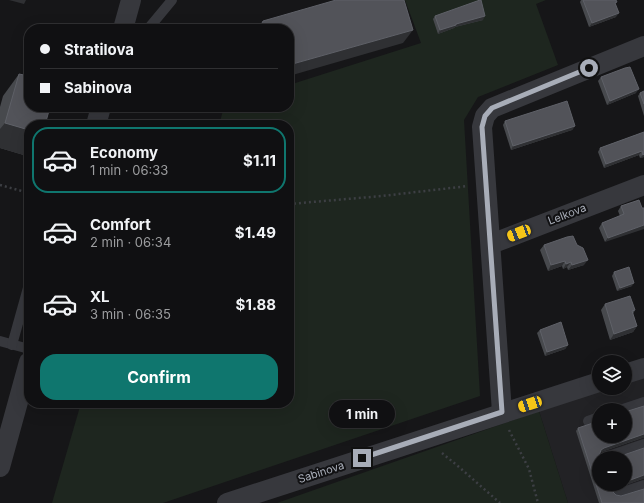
<!DOCTYPE html>
<meta charset="utf-8">
<style>
body{margin:0;font-family:Inter,sans-serif;background:#1e1e20;color:#f1f3f6;height:100vh;display:flex;flex-direction:column;font-size:15px;white-space:nowrap}
*{box-sizing:border-box;margin:0}
p{font-size:13px;color:#9c9d9f}
.icon{flex:none;width:22px;height:22px;fill:none;stroke:currentColor;stroke-width:2;stroke-linecap:round;stroke-linejoin:round}
.map{position:relative;flex:1;overflow:hidden}
.sheet{position:absolute;left:24px;top:120px;width:270px;height:288px;display:flex;flex-direction:column;background:#101012;border-radius:16px;box-shadow:0 4px 16px #0002,0 0 0 1px #303032}
.sheet>*{flex:none}
.guide{position:absolute;left:24px;top:24px;width:270px;height:88px;border-radius:16px;box-shadow:0 4px 16px #0002,0 0 0 1px #303032;display:grid;align-content:center;height:88px;padding:0 16px;background:#101012}
.buttons{position:absolute;left:592px;top:355px;display:grid;gap:8px}
.buttons a{display:grid;place-items:center;width:40px;height:40px;border-radius:50%;background:#101012;box-shadow:0 4px 16px #0002,0 0 0 1px #303032;font-size:20px}
.end{position:absolute;width:18px;height:18px;margin:-9px;border:5px solid #a8adb8;background:#111;box-shadow:0 0 0 2px #111}
.from{border-radius:50%}
.bubble{position:absolute;height:28px;border-radius:14px;background:#101012;box-shadow:0 4px 16px #0002,0 0 0 1px #303032;font-size:13px;font-weight:700;line-height:28px;text-align:center}
.car{position:absolute;width:12px;height:24px;margin:-12px -6px;border-radius:5px;box-shadow:0 0 3px 1px #0007;background:linear-gradient(#f5c518 24%,#345 0 40%,#f5c518 0 76%,#345 0 86%,#f5c518 0)}
.guide b{display:flex;align-items:center;gap:14px;height:38px;font-size:15px}
.guide b+b{border-top:1px solid #303032}
.guide i{width:10px;height:10px;background:#f1f3f6}
ul{padding:7px 0 0;list-style:none}
li{display:flex;align-items:center;gap:12px;height:66px;margin:0 8px 6px;padding:0 8px;border:2px solid transparent;border-radius:16px}
li div{flex:1}
li b{display:block;font-size:15px}
li em{font-style:normal;font-weight:700}
li.on{border-color:#0f766e}
li>.icon{width:36px;height:36px;stroke-width:1.5}
.cta{display:flex;gap:8px;margin-top:auto;padding:8px 16px}
.cta a{flex:1;height:46px;border-radius:16px;background:#0f766e;color:#fff;font-size:16px;font-weight:700;line-height:46px;text-align:center}
.map>svg:first-child{display:block}
</style>
<div class="map">
<svg width="644" height="503" viewBox="0 0 644 503">
<rect width="100%" height="100%" fill="#161618"/>
<path fill="#222225" fill-rule="evenodd" d="M644 377V503H568L539 411 610 388H625V383ZM599 410H625V436H599ZM599 458H625V484H599Z"/>
<g fill="#1e261f">
<polygon points="405,0 546,0 536,4 558,65 478,97 464,120 480,396 163,503 52,503 81,403 289,403 289,125 219,125 224,107 289,107 289,85 421,43"/>
<polygon points="539,411 568,503 277,503"/>
</g>
<g fill="none" stroke-linecap="round" stroke-linejoin="round">
<g stroke="#3d3f44" stroke-width="2.5" stroke-dasharray="2 3" stroke-linecap="butt">
<polyline points="0,185 29,193"/>
<polyline points="289,204 382,196 468,186"/>
<polyline points="509,430 529,469 538,503"/>
<polyline points="442,453 459,467 500,503"/>
</g>
<g stroke="#37383d" stroke-width="10">
<polyline points="148,29 172,0"/>
<polyline points="0,341 29,349"/>
<polyline points="12,345 29,284"/>
<polyline points="620,410 644,402"/>
<polyline points="588,421 599,417"/>
<polyline points="603,458 644,444"/>
<polyline points="617,494 644,485"/>
</g>
<g stroke="#37383d" stroke-width="20">
<polyline points="123,29 131,0"/>
<polyline points="96,125 101,107"/>
<polyline points="491,244 644,185"/>
<polyline points="625,374 644,368"/>
<polyline points="502,412 482,127 485,116 492,108 644,46"/>
<polyline points="0,467 29,362"/>
<polyline points="227,503 599,382"/>
</g>
</g>
<g fill="#47494d">
<polygon points="581,0 616,0 615,4 616,17 589,27 580,2"/>
<polygon points="435,16 483,20 455,27 454,28 438,34 433,19"/>
<polygon points="19,74 29,125 29,154 27,156 0,148 0,107 3,96"/>
<polygon points="601,77 636,93 607,105 598,81"/>
<polygon points="644,91 644,116 638,96 640,93"/>
<polygon points="505,121 575,126 572,130 511,150 503,125"/>
<polygon points="644,132 644,157 640,158 639,155 604,168 598,152 600,148"/>
<polygon points="639,200 605,242 599,228 602,223 620,216 618,211 621,206"/>
<polygon points="544,245 584,265 568,270 567,267 563,269 562,266 548,271 540,250"/>
<polygon points="614,272 632,286 617,291 612,276"/>
<polygon points="605,304 635,310 633,314 637,326 633,332 610,340 601,310"/>
<polygon points="540,330 568,345 565,349 545,356 537,333"/>
<polygon points="644,406 644,438 642,438 601,452 600,452 599,458 642,479 614,489 613,492 616,495 644,503 599,503 576,431 578,428"/>
</g>
<g fill="#2f3033">
<polygon points="9,0 26,0 24,4"/>
<polygon points="619,13 616,17 589,27 592,23"/>
<polygon points="485,16 483,20 455,27 454,28 438,34 440,30 456,24"/>
<polygon points="413,30 403,43 289,76 289,65"/>
<polygon points="639,89 636,93 607,105 610,101"/>
<polygon points="5,123 29,130 29,154 27,156 0,148 0,129"/>
<polygon points="575,126 572,130 511,150 513,146"/>
<polygon points="642,151 639,155 604,168 606,164"/>
<polygon points="644,154 644,157 640,158"/>
<polygon points="644,225 644,229 605,242 608,238"/>
<polygon points="588,260 584,265 568,270 572,265"/>
<polygon points="565,261 562,266 548,271 551,265"/>
<polygon points="571,262 567,267 563,269 566,264"/>
<polygon points="634,283 632,286 617,291 620,288"/>
<polygon points="637,326 633,332 610,340 614,334"/>
<polygon points="568,345 565,349 545,356 547,352"/>
<polygon points="644,434 644,438 642,438 601,452 598,454 601,450 604,448"/>
<polygon points="644,475 644,479 642,479 612,490 615,486 621,484 625,484 625,482"/>
</g>
<g fill="#525359" stroke="#5f6168">
<polygon points="336,0 404,0 413,30 289,65 289,29 259,29 263,21"/>
<polygon points="480,0 481,0 485,16 456,24 456,25 440,30 435,16"/>
<polygon points="583,0 616,0 617,2 615,3 619,13 592,23"/>
<polygon points="630,67 639,89 610,101 601,77 625,68"/>
<polygon points="19,74 29,76 29,107 50,107 45,125 29,125 29,130 5,123"/>
<polygon points="644,91 644,104 640,93"/>
<polygon points="567,101 575,126 513,146 505,121"/>
<polygon points="644,132 644,154 643,155 642,151 606,164 600,148"/>
<polygon points="639,200 642,208 644,208 644,225 608,238 602,223 624,214 621,206"/>
<polygon points="573,236 577,245 583,248 588,260 572,265 571,262 566,264 565,261 551,265 544,245 567,237"/>
<polygon points="629,267 634,283 620,288 614,272"/>
<polygon points="630,296 635,310 632,311 637,326 614,334 605,304"/>
<polygon points="561,322 568,345 547,352 540,330"/>
<polygon points="644,406 644,434 604,448 601,450 599,456 601,458 599,458 599,484 621,484 615,486 613,492 616,495 621,496 644,489 644,503 602,503 578,428 599,421 599,436 625,436 625,412"/>
<polygon points="644,448 644,475 625,482 625,458 615,458"/>
</g>
<g fill="none" stroke-linecap="round" stroke-linejoin="round">
<polyline stroke="#a8adb8" stroke-width="5" points="362,458 502,412 482,127 485,116 492,108 589,68"/>
</g>
<g text-anchor="middle" dominant-baseline="central" stroke-width="4" stroke-linejoin="round" paint-order="stroke">
<g font-size="11" fill="#a8adb8" stroke="#111113">
<text transform="translate(567 214) rotate(-21)">Lelkova</text>
<text transform="translate(321 472) rotate(-18)">Sabinova</text>
</g>
</g>
</svg>
<div class="buttons">
<a><svg class="icon" aria-label="layers" viewBox="0 0 24 24"><path d="M12 4l9 5-9 5-9-5zM3 14l9 5 9-5"/></svg></a>
<a>+</a>
<a>−</a>
</div>
<i class="end from" style="left:589px;top:68px"></i>
<i class="end" style="left:362px;top:458px"></i>
<div class="bubble" style="left:329px;top:400px;width:66px">1 min</div>
<i class="car" style="left:519px;top:233px;rotate:249deg"></i>
<i class="car" style="left:530px;top:404px;rotate:252deg"></i>
<div class="guide">
<b><i class="from"></i>Stratilova</b>
<b><i></i>Sabinova</b>
</div>
<section class="sheet">
<ul>
<li class="on"><svg class="icon" aria-label="car" viewBox="0 0 24 24"><path d="M5 17H2v-5l4-1 3-4h7l3 4 3 1v5h-3M9 17h6M6 11h13"/><circle cx="7" cy="17" r="2"/><circle cx="17" cy="17" r="2"/></svg><div><b>Economy</b><p>1 min · 06:33</p></div><em>$1.11</em></li>
<li><svg class="icon" aria-label="car" viewBox="0 0 24 24"><path d="M5 17H2v-5l4-1 3-4h7l3 4 3 1v5h-3M9 17h6M6 11h13"/><circle cx="7" cy="17" r="2"/><circle cx="17" cy="17" r="2"/></svg><div><b>Comfort</b><p>2 min · 06:34</p></div><em>$1.49</em></li>
<li><svg class="icon" aria-label="car" viewBox="0 0 24 24"><path d="M5 17H2v-5l4-1 3-4h7l3 4 3 1v5h-3M9 17h6M6 11h13"/><circle cx="7" cy="17" r="2"/><circle cx="17" cy="17" r="2"/></svg><div><b>XL</b><p>3 min · 06:35</p></div><em>$1.88</em></li>
</ul>
<div class="cta"><a>Confirm</a></div>
</section>
</div>
